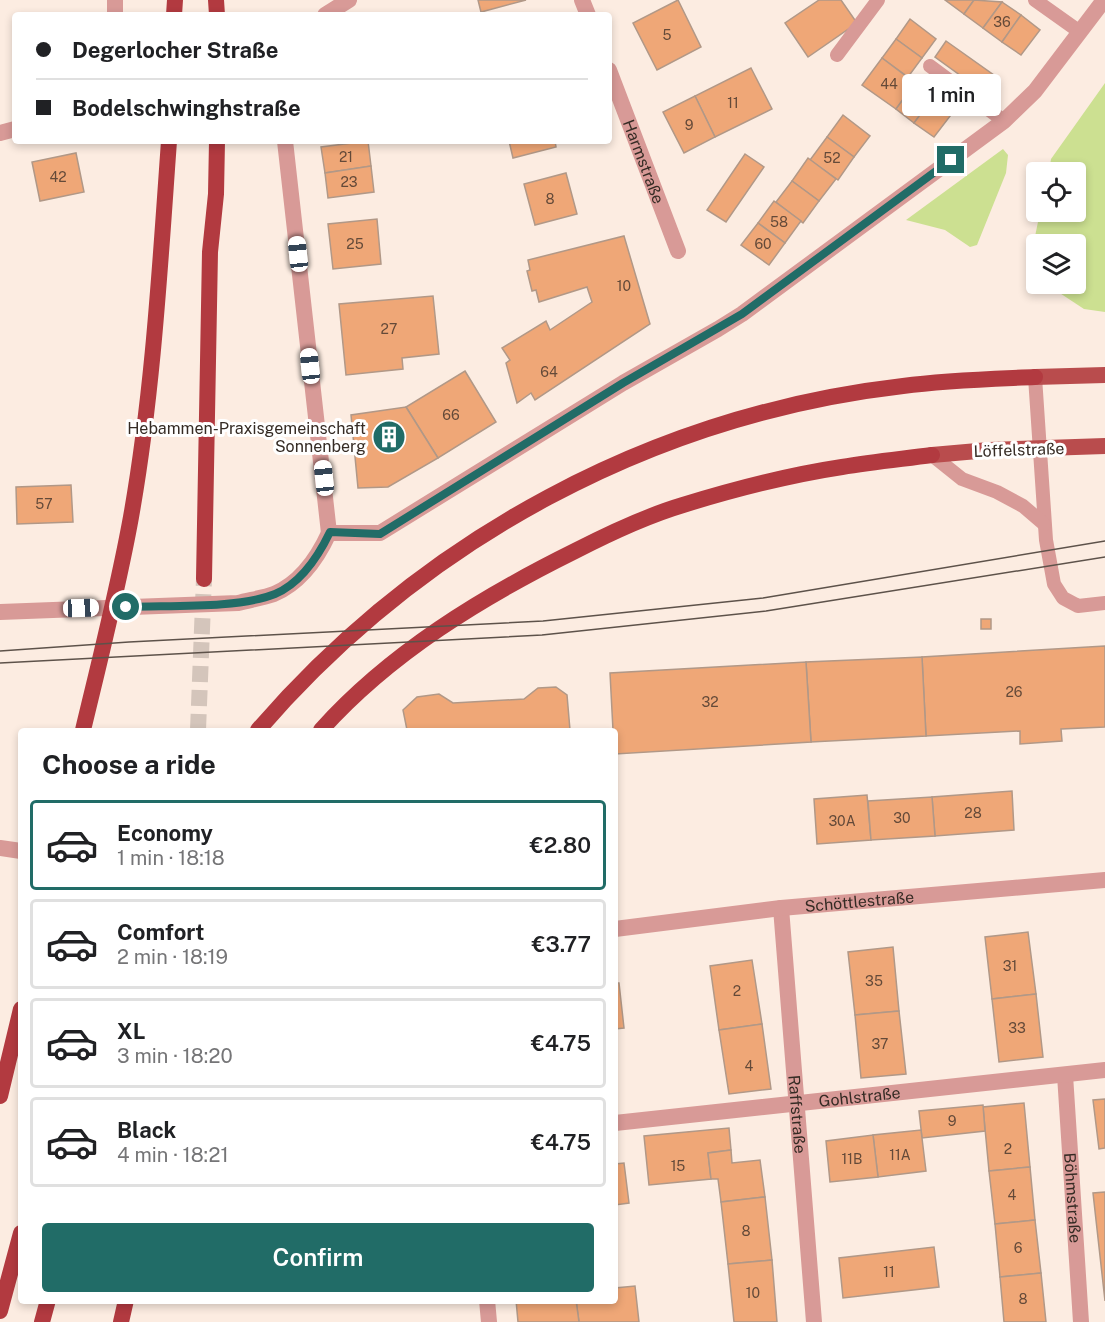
<!DOCTYPE html>
<meta charset="utf-8">
<style>
body{margin:0;font-family:"Public Sans",sans-serif;background:#f6f6f6;color:#202124;height:100vh;display:flex;flex-direction:column;font-size:22px;white-space:nowrap}
*{box-sizing:border-box;margin:0}
p{font-size:20px;color:#757577}
.icon{flex:none;width:33px;height:33px;fill:none;stroke:currentColor;stroke-width:2;stroke-linecap:round;stroke-linejoin:round}
.map{position:relative;flex:1;overflow:hidden}
.details{position:absolute;left:18px;top:728px;width:600px;height:576px;display:flex;flex-direction:column;background:#fff;border-radius:6px;box-shadow:0 3px 9px #0003}
.details>*{flex:none}
.guide{position:absolute;left:12px;top:12px;width:600px;height:132px;border-radius:6px;box-shadow:0 3px 9px #0003;display:grid;align-content:center;height:132px;padding:0 24px;background:#fff}
.buttons{position:absolute;left:1026px;top:162px;display:grid;gap:12px}
.buttons a{display:grid;place-items:center;width:60px;height:60px;border-radius:6px;background:#fff;box-shadow:0 3px 9px #0003;font-size:30px}
.end{position:absolute;width:27px;height:27px;margin:-14px;border:8px solid #216c67;background:#fff;box-shadow:0 0 0 3px #fff}
.from{border-radius:50%}
.bubble{position:absolute;height:42px;border-radius:6px;background:#fff;box-shadow:0 3px 9px #0003;font-size:20px;font-weight:600;line-height:42px;text-align:center}
.car{position:absolute;width:18px;height:36px;margin:-18px -9px;border-radius:8px;box-shadow:0 0 4px 2px #0007;background:linear-gradient(#fff 24%,#345 0 40%,#fff 0 76%,#345 0 86%,#fff 0)}
.guide b{display:flex;align-items:center;gap:21px;height:57px;font-size:22px}
.guide b+b{border-top:2px solid #e0e0e0}
.guide i{width:15px;height:15px;background:#202124}
ul{padding:0;list-style:none}
li{display:flex;align-items:center;gap:18px;height:90px;margin:0 12px 9px;padding:0 12px;border:3px solid #e0e0e0;border-radius:6px}
li div{flex:1}
li b{display:block;font-size:22px}
li em{font-style:normal;font-weight:600}
li.selected{border-color:#216c67}
li>.icon{width:54px;height:54px;stroke-width:1.5}
h2{padding:0 24px;font-size:27px;line-height:72px}
.action{display:flex;gap:12px;margin-top:auto;padding:12px 24px}
.action a{flex:1;height:69px;border-radius:6px;background:#216c67;color:#fff;font-size:24px;font-weight:600;line-height:69px;text-align:center}
.map>svg:first-child{display:block}
</style>
<div class="map">
<svg width="1105" height="1322" viewBox="0 0 1105 1322">
<rect width="100%" height="100%" fill="#fcece1"/>
<g fill="#cce091">
<polygon points="1105,83 1105,312 1084,309 1046,284 1076,284 1076,244 1036,244 1036,277 1028,271 1040,212 1076,212 1076,172 1049,172 1051,159"/>
<polygon points="1003,149 1008,155 1006,173 977,245 970,247 945,230 906,220"/>
</g>
<g fill="#efa777" stroke="#b19887" stroke-width="1.5">
<polygon points="478,0 526,0 481,12"/>
<polygon points="678,0 701,47 657,70 633,23"/>
<polygon points="819,0 841,0 857,23 808,57 785,23"/>
<polygon points="945,0 974,0 964,14"/>
<polygon points="974,0 1002,2 983,28 964,14"/>
<polygon points="1002,2 1021,15 1002,42 983,28"/>
<polygon points="1021,15 1040,30 1021,55 1002,42"/>
<polygon points="910,19 936,39 922,58 896,39"/>
<polygon points="896,39 922,58 908,77 882,58"/>
<polygon points="946,41 998,78 986,94 935,57"/>
<polygon points="882,58 915,83 896,109 862,85"/>
<polygon points="751,68 772,109 715,137 695,96"/>
<polygon points="915,83 934,96 914,123 896,109"/>
<polygon points="695,96 715,137 684,153 663,112"/>
<polygon points="934,96 954,111 934,137 914,123"/>
<polygon points="843,115 870,136 854,157 827,137"/>
<polygon points="827,137 854,157 838,180 810,160"/>
<polygon points="368,141 371,166 325,173 321,147"/>
<polygon points="509,141 555,141 556,147 513,158"/>
<polygon points="76,153 84,192 40,201 32,162"/>
<polygon points="745,154 764,167 726,222 707,210"/>
<polygon points="808,158 836,179 819,201 792,181"/>
<polygon points="371,166 374,192 328,198 325,173"/>
<polygon points="566,173 577,214 535,225 524,184"/>
<polygon points="792,181 819,201 803,223 776,202"/>
<polygon points="774,201 801,221 785,243 758,223"/>
<polygon points="377,219 381,264 333,269 328,224"/>
<polygon points="758,223 785,243 769,265 741,245"/>
<polygon points="624,236 650,324 535,400 531,393 517,403 506,363 510,360 502,348 546,321 550,330 592,302 587,287 539,302 536,290 532,291 527,271 530,270 528,260"/>
<polygon points="433,296 439,354 402,358 403,369 346,375 339,304"/>
<polygon points="465,371 496,422 438,458 406,407"/>
<polygon points="406,407 438,458 388,487 358,488 351,415"/>
<polygon points="71,485 73,522 17,524 16,487"/>
<rect x="981" y="619" width="10" height="10"/>
<polygon points="1105,646 1105,727 1061,729 1062,741 1020,744 1020,731 926,736 922,657"/>
<polygon points="922,657 926,736 811,742 806,662"/>
<polygon points="806,662 811,742 615,754 615,730 613,730 610,673"/>
<polygon points="556,687 567,695 570,730 407,730 403,710 417,697 439,694 453,703 524,699 538,688"/>
<polygon points="1012,791 1014,830 935,836 932,797"/>
<polygon points="867,795 871,840 817,844 814,799"/>
<polygon points="932,797 935,836 871,840 868,801"/>
<polygon points="1028,932 1036,994 992,999 985,937"/>
<polygon points="893,947 899,1011 855,1015 848,952"/>
<polygon points="752,960 762,1024 719,1030 710,966"/>
<polygon points="615,983 619,983 624,1028 615,1029"/>
<polygon points="1036,994 1043,1057 999,1062 992,999"/>
<polygon points="899,1011 906,1074 861,1078 855,1015"/>
<polygon points="762,1024 771,1089 729,1094 719,1030"/>
<polygon points="1105,1099 1105,1148 1099,1149 1093,1100"/>
<polygon points="1024,1103 1030,1167 989,1171 983,1107"/>
<polygon points="983,1105 985,1131 922,1138 919,1111"/>
<polygon points="729,1128 731,1150 708,1153 711,1179 649,1185 644,1136"/>
<polygon points="921,1130 926,1171 878,1177 873,1135"/>
<polygon points="873,1135 878,1177 830,1182 826,1141"/>
<polygon points="731,1150 732,1163 760,1160 765,1197 721,1202 718,1179 711,1179 708,1153"/>
<polygon points="624,1163 629,1203 615,1205 615,1164"/>
<polygon points="1030,1167 1035,1220 995,1224 989,1171"/>
<polygon points="1105,1192 1105,1301 1093,1193"/>
<polygon points="765,1197 772,1260 728,1264 721,1202"/>
<polygon points="1035,1220 1041,1273 1000,1277 995,1224"/>
<polygon points="934,1247 939,1287 843,1298 839,1258"/>
<polygon points="772,1260 777,1322 734,1322 728,1264"/>
<polygon points="1041,1273 1046,1322 1004,1322 1000,1277"/>
<polygon points="635,1286 639,1322 579,1322 576,1300 615,1300 615,1288"/>
<polygon points="516,1300 576,1300 579,1322 518,1322"/>
</g>
<g fill="none" stroke-linecap="round" stroke-linejoin="round">
<polyline stroke="#d4c5bb" stroke-width="16" stroke-dasharray="16 8" stroke-linecap="butt" points="198,730 204,579"/>
<g stroke="#d89a97" stroke-width="14">
<polyline points="1035,0 1080,32"/>
<polyline points="837,55 878,0"/>
<polyline points="930,66 1004,121"/>
<polyline points="1035,377 1046,540 1054,584 1063,598 1078,606 1105,603"/>
<polyline points="932,455 962,479 997,492 1023,506 1044,524"/>
</g>
<g stroke="#d89a97" stroke-width="16">
<polyline points="115,0 115,15"/>
<polyline points="582,0 588,15"/>
<polyline points="325,15 349,0"/>
<path id="s1" d="M609 70 678 251"/>
<polyline points="0,133 15,129"/>
<polyline points="285,141 329,533"/>
<polyline points="329,533 380,533 623,383 718,329 742,314 1004,121 1035,91 1104,0"/>
<path d="M0 612 238 603C249 600 263 598 274 594 300 583 318 557 329 533"/>
<polyline points="0,848 21,851"/>
<path id="s2" d="M781 908 814 1322"/>
<path id="s3" d="M615 929 781 908 1105 880"/>
<path id="s4" d="M1065 1075 1081 1322"/>
<path id="s5" d="M615 1123 1105 1070"/>
<polyline points="487,1300 489,1322"/>
</g>
<g stroke="#b94c4d" stroke-width="16">
<polyline points="1035,377 1105,375"/>
<polyline points="932,455 989,450 1105,446"/>
</g>
<g stroke="#b23a40" stroke-width="16">
<polyline points="216,0 217,15"/>
<polyline points="174,15 175,0"/>
<polyline points="204,579 210,252 216,194 217,141"/>
<path d="M83 730C100 659 118 589 131 517 153 393 160 266 169 141"/>
<path d="M258 730C423 539 652 415 903 386 947 380 991 379 1035 377"/>
<path d="M321 730C390 653 482 597 575 551 610 533 646 516 683 505 735 489 789 475 842 467 872 462 902 459 932 455"/>
<polyline points="0,1096 21,1009"/>
<polyline points="0,1311 21,1233"/>
<polyline points="42,1322 48,1300"/>
<polyline points="121,1322 126,1300"/>
</g>
<g stroke="#5d524a" stroke-width="1.5">
<polyline points="0,651 129,642 543,621 763,598 1105,541"/>
<polyline points="0,663 542,635 766,611 1105,557"/>
</g>
</g>
<g fill="none" stroke-linecap="round" stroke-linejoin="round">
<path stroke="#216c67" stroke-width="8" d="M126 607C167 605 238 609 275 594 301 583 318 557 330 532L380 534 623 383 742 314 951 160"/>
</g>
<defs>
<symbol id="building-disc" viewBox="-11 -11 22 22"><circle r="9.5" fill="#216c67" stroke="#fff"/><path d="M-4-6H4V6H1V3H-1V6H-4ZM-2.5-4.3h1.7v1.8h-1.7ZM.8-4.3h1.7v1.8H.8ZM-2.5-1h1.7V.8h-1.7ZM.8-1h1.7V.8H.8Z" fill="#fff"/></symbol>
</defs>
<g fill-rule="evenodd">
<use href="#building-disc" x="370" y="418" width="38" height="38"/>
</g>
<g text-anchor="middle" dominant-baseline="central" stroke-width="6" stroke-linejoin="round" paint-order="stroke">
<g font-size="14" fill="#644a39">
<text x="1002" y="22">36</text>
<text x="667" y="35">5</text>
<text x="889" y="84">44</text>
<text x="733" y="103">11</text>
<text x="689" y="125">9</text>
<text x="346" y="157">21</text>
<text x="832" y="158">52</text>
<text x="58" y="177">42</text>
<text x="349" y="182">23</text>
<text x="550" y="199">8</text>
<text x="779" y="222">58</text>
<text x="355" y="244">25</text>
<text x="763" y="244">60</text>
<text x="624" y="286">10</text>
<text x="389" y="329">27</text>
<text x="549" y="372">64</text>
<text x="451" y="415">66</text>
<text x="44" y="504">57</text>
<text x="1014" y="692">26</text>
<text x="710" y="702">32</text>
<text x="973" y="813">28</text>
<text x="902" y="818">30</text>
<text x="842" y="821">30A</text>
<text x="1010" y="966">31</text>
<text x="874" y="981">35</text>
<text x="737" y="991">2</text>
<text x="1017" y="1028">33</text>
<text x="880" y="1044">37</text>
<text x="749" y="1066">4</text>
<text x="952" y="1121">9</text>
<text x="1008" y="1149">2</text>
<text x="900" y="1155">11A</text>
<text x="852" y="1159">11B</text>
<text x="678" y="1166">15</text>
<text x="1012" y="1195">4</text>
<text x="746" y="1231">8</text>
<text x="1018" y="1248">6</text>
<text x="889" y="1272">11</text>
<text x="753" y="1293">10</text>
<text x="1023" y="1299">8</text>
</g>
<g font-size="16" fill="#352b24" stroke="#fff">
<text stroke="none"><textPath href="#s1" startOffset="98">Harmstraße</textPath></text>
<text transform="translate(1019 450) rotate(-2)">Löffelstraße</text>
<text stroke="none"><textPath href="#s3" startOffset="246">Schöttlestraße</textPath></text>
<text stroke="none"><textPath href="#s5" startOffset="246">Gohlstraße</textPath></text>
<text stroke="none"><textPath href="#s2" startOffset="207">Raffstraße</textPath></text>
<text stroke="none"><textPath href="#s4" startOffset="123">Böhmstraße</textPath></text>
</g>
<g font-size="16" fill="#352b24" stroke="#fff" text-anchor="end">
<text x="366" y="428">Hebammen-Praxisgemeinschaft<tspan x="366" dy="18">Sonnenberg</tspan></text>
</g>
</g>
</svg>
<div class="buttons">
<a><svg class="icon" aria-label="locate" viewBox="0 0 24 24"><circle cx="12" cy="12" r="6"/><path d="M12 2v4M12 18v4M2 12h4M18 12h4"/></svg></a>
<a><svg class="icon" aria-label="layers" viewBox="0 0 24 24"><path d="M12 4l9 5-9 5-9-5zM3 14l9 5 9-5"/></svg></a>
</div>
<i class="end from" style="left:126px;top:607px"></i>
<i class="end" style="left:951px;top:160px"></i>
<div class="bubble" style="left:902px;top:74px;width:99px">1 min</div>
<i class="car" style="left:298px;top:254px;rotate:354deg"></i>
<i class="car" style="left:310px;top:366px;rotate:354deg"></i>
<i class="car" style="left:324px;top:478px;rotate:354deg"></i>
<i class="car" style="left:81px;top:608px;rotate:88deg"></i>
<div class="guide">
<b><i class="from"></i>Degerlocher Straße</b>
<b><i></i>Bodelschwinghstraße</b>
</div>
<section class="details">
<h2>Choose a ride</h2>
<ul>
<li class="selected"><svg class="icon" aria-label="car" viewBox="0 0 24 24"><path d="M5 17H2v-5l4-1 3-4h7l3 4 3 1v5h-3M9 17h6M6 11h13"/><circle cx="7" cy="17" r="2"/><circle cx="17" cy="17" r="2"/></svg><div><b>Economy</b><p>1 min · 18:18</p></div><em>€2.80</em></li>
<li><svg class="icon" aria-label="car" viewBox="0 0 24 24"><path d="M5 17H2v-5l4-1 3-4h7l3 4 3 1v5h-3M9 17h6M6 11h13"/><circle cx="7" cy="17" r="2"/><circle cx="17" cy="17" r="2"/></svg><div><b>Comfort</b><p>2 min · 18:19</p></div><em>€3.77</em></li>
<li><svg class="icon" aria-label="car" viewBox="0 0 24 24"><path d="M5 17H2v-5l4-1 3-4h7l3 4 3 1v5h-3M9 17h6M6 11h13"/><circle cx="7" cy="17" r="2"/><circle cx="17" cy="17" r="2"/></svg><div><b>XL</b><p>3 min · 18:20</p></div><em>€4.75</em></li>
<li><svg class="icon" aria-label="car" viewBox="0 0 24 24"><path d="M5 17H2v-5l4-1 3-4h7l3 4 3 1v5h-3M9 17h6M6 11h13"/><circle cx="7" cy="17" r="2"/><circle cx="17" cy="17" r="2"/></svg><div><b>Black</b><p>4 min · 18:21</p></div><em>€4.75</em></li>
</ul>
<div class="action"><a>Confirm</a></div>
</section>
</div>
